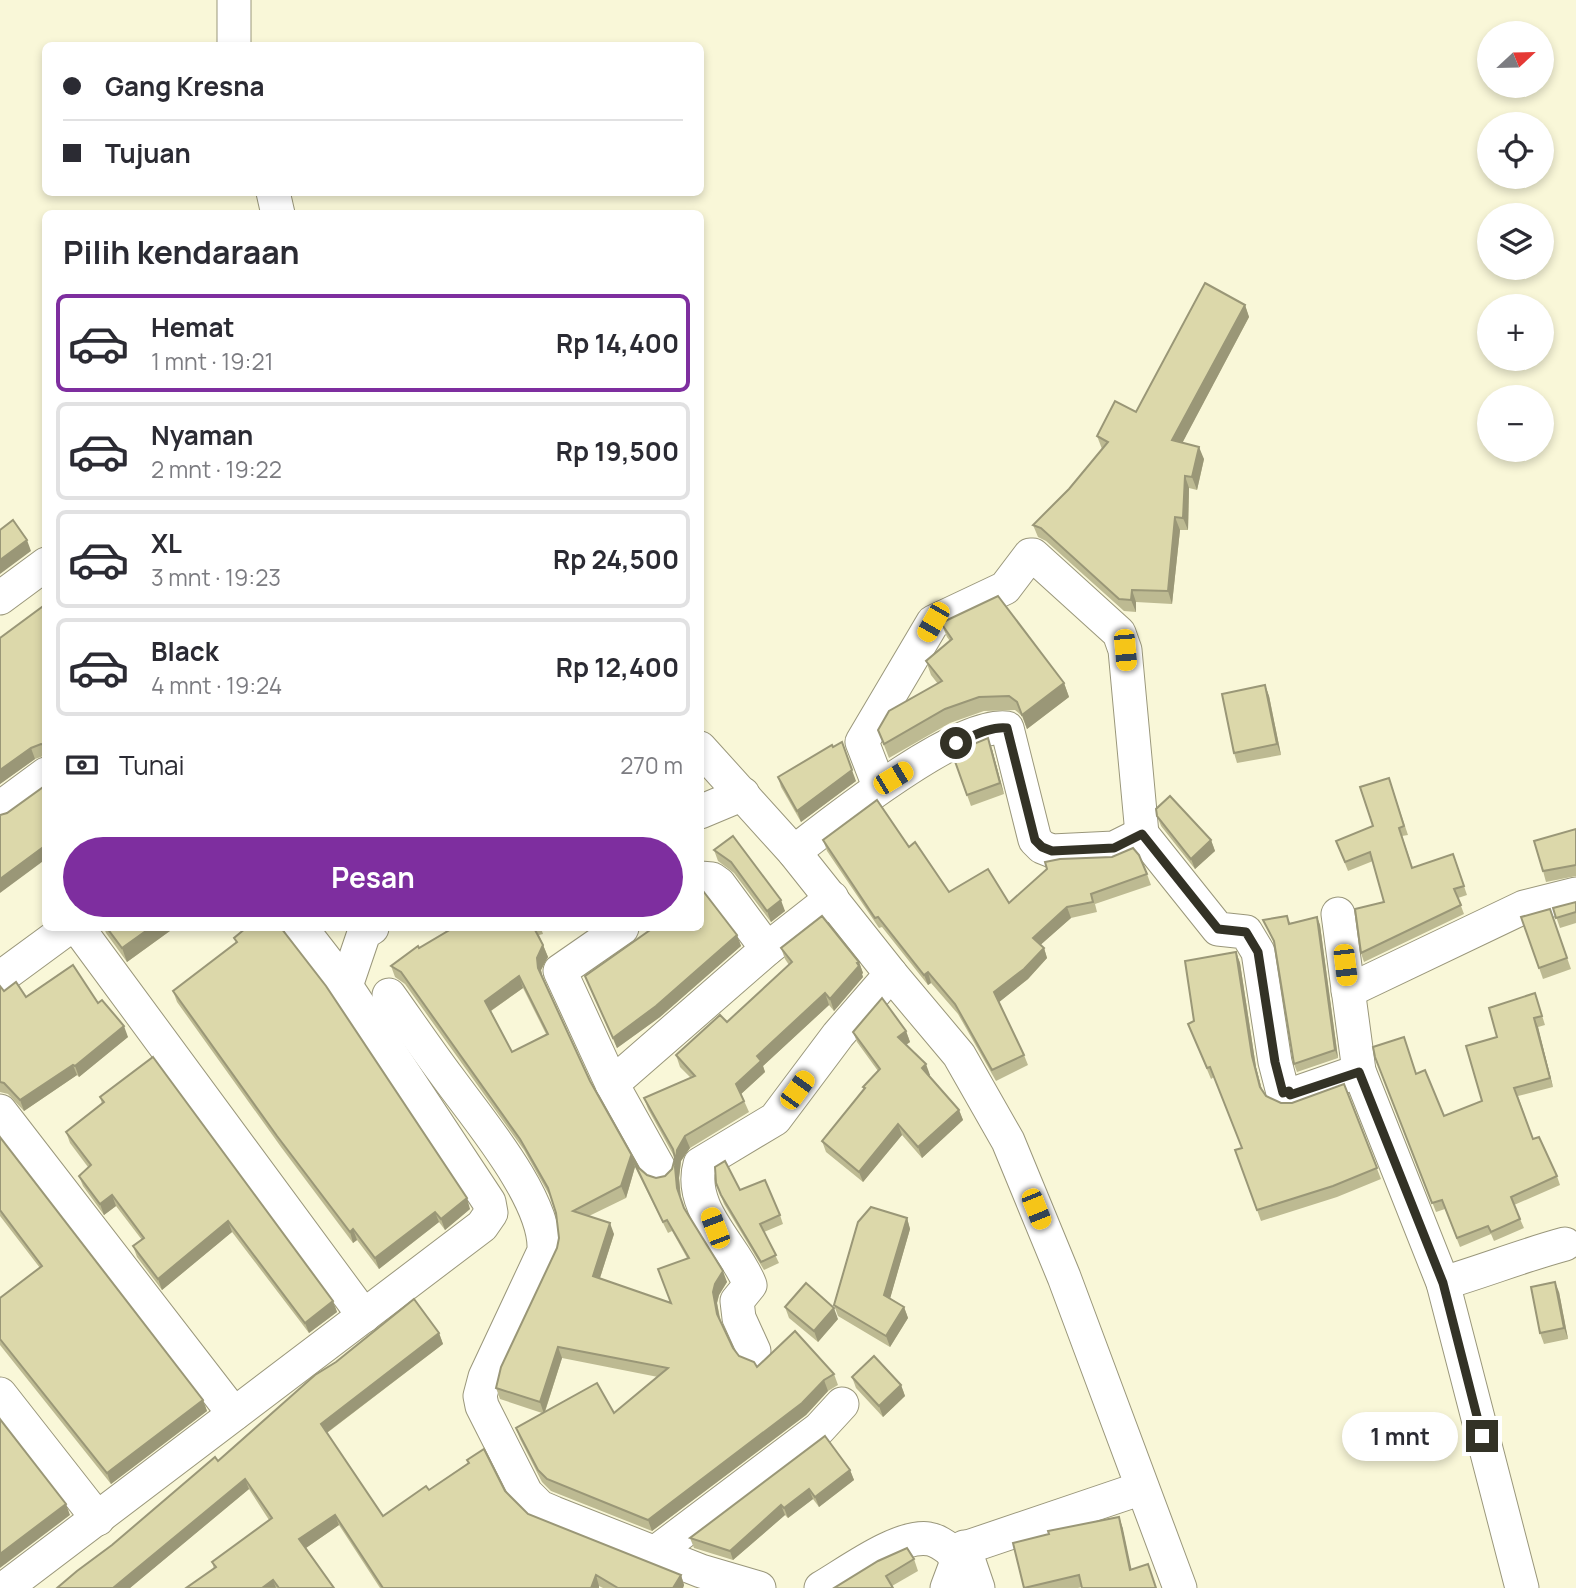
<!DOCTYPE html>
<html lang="id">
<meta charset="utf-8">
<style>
body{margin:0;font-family:Manrope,sans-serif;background:#f7f7f7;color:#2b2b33;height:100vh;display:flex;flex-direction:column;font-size:26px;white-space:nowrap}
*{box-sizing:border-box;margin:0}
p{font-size:23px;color:#7c7c81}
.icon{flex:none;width:38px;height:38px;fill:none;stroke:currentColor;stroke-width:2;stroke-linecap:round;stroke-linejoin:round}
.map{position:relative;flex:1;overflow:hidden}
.side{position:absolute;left:42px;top:210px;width:662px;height:721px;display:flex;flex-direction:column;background:#fff;border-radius:10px;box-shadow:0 4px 10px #0003}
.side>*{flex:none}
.guide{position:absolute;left:42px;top:42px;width:662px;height:154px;border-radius:10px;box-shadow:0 4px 10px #0003;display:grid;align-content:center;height:154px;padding:0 21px;background:#fff}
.needle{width:46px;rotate:68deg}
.tools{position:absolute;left:1477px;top:21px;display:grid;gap:14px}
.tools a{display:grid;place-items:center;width:77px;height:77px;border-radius:50%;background:#fff;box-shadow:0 4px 10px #0003;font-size:35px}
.end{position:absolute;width:32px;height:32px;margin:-16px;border:9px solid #333226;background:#fff;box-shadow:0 0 0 4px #fff}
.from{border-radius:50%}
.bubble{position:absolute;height:49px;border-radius:24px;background:#fff;box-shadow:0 4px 10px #0003;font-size:23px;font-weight:700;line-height:49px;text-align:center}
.car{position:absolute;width:21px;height:42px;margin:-21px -10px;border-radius:9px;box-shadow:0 0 5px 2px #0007;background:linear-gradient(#f5c518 24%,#345 0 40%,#f5c518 0 76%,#345 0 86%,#f5c518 0)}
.guide b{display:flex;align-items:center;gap:24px;height:66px;font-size:26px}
.guide b+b{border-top:2px solid #e1e1e2}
.guide i{width:18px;height:18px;background:#2b2b33}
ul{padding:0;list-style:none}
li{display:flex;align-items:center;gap:21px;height:98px;margin:0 14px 10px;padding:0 7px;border:4px solid #e1e1e2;border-radius:10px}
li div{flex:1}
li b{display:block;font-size:26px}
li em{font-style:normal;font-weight:700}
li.on{border-color:#7e2e9f}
li>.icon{width:63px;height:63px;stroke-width:1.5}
h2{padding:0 21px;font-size:32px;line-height:84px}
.pay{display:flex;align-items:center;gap:18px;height:77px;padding:0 21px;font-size:26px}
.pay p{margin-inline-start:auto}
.cta{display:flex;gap:14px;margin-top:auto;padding:14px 21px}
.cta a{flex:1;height:80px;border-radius:42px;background:#7e2e9f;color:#fff;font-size:28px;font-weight:700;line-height:80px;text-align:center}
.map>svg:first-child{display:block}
</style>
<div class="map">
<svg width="1576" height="1588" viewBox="0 0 1576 1588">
<rect width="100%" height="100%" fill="#f9f7d8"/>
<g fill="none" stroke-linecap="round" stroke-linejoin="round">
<defs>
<g id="street">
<polyline points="234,46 234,0"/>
<polyline points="273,192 278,214"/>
<polyline points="0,598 46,564"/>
<polyline points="700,748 794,852 891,974 959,1055 1008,1141 1064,1277 1180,1588"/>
<polyline points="879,786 862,742 933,622 1005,588 1030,555 1033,555 1119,633 1125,650 1142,834"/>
<polyline points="0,808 46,774"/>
<polyline points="700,812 743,794"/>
<path d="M794 852C834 821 959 721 1007 728L1035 840 1042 847 1052 851 1114 848 1142 834 1218 929 1246 932 1258 952 1275 1062 1283 1093 1289 1091 1290 1095 1359 1071"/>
<polyline points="700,878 712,879 719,884 767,949"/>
<polyline points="1338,914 1359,1071 1443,1283 1522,1588"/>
<polyline points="78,928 364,1316"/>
<polyline points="622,928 560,971 612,1084 767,949 832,898"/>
<polyline points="0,978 68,928"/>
<polyline points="346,986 364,933 372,928"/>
<polyline points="1348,991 1524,907 1576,894"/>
<path d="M389 995C409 1023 428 1051 449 1079 478 1119 547 1200 544 1251L485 1377 480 1396 482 1406 526 1493 540 1507 554 1513 701 1571 759 1588"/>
<polyline points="612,1084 660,1170"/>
<polyline points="0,1111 234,1414"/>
<path d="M1443 1283C1484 1271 1524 1255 1565 1244"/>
<path d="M754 1351 739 1318 737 1301 750 1285C736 1247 687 1209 700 1164L775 1119 838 1035 891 974"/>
<polyline points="0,1394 98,1519"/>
<polyline points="964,1547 978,1588"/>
<polyline points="656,1552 819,1429 842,1404"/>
<polyline points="5,1588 482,1226 491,1213 489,1202 346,986 301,928"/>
<path d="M821 1588C847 1573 899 1534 929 1539 937 1540 946 1547 953 1552L1142 1488"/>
<polyline points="947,1588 956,1564 953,1552"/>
</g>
</defs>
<use href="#street" stroke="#9a977b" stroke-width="35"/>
<use href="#street" stroke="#fff" stroke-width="33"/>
</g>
<g fill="#bdba92" fill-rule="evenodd">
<polygon points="1245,305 1249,317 1182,443 1204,459 1197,490 1189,488 1188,530 1180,530 1172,604 1136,602 1136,612 1124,611 1046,541 1038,537 1033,525 1069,489 1102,449 1097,436 1136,412"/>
<polygon points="46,604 46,755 35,759 0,784"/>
<polygon points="941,623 1064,683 1069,697 1027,729 1022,716 1015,710 984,711 950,723 889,758 878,730 938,684 931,675 926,661 950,641 947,637"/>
<polygon points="1265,685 1269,696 1281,755 1237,763 1234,753"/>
<polygon points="992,749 1004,794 971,806 952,753"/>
<polygon points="778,777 856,781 801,822 781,787"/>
<polygon points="1389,778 1408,835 1402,836 1413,868 1453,854 1467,895 1458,898 1464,914 1364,962 1361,953 1384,902 1373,861 1348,871 1336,841 1373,826"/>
<polygon points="1157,816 1211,840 1215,851 1195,869 1161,826"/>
<polygon points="1576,829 1576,876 1546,882 1543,871"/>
<polygon points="733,836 785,911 771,922 734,873 718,861 714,850"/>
<polygon points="823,840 909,847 949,892 1009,903 1147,874 1151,885 1095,904 1097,912 1071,918 1040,945 1044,948 1047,958 1028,979 999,1002 1024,1055 1028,1065 996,1081 958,1014 931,983 928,985 882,927 879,928 827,851"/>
<polygon points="1576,902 1576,923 1560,928 1553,908"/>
<polygon points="1550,909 1571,969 1543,979 1521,917"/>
<polygon points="1287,916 1290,923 1317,917 1320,925 1338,1058 1297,1072 1294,1064 1275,944 1263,920"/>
<polygon points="104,928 174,928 127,962 106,933"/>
<path d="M453 928H541L543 934 539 935 548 957 541 970 542 975 590 1081 639 1168 647 1175 656 1178 665 1176 672 1169 675 1158 648 1109 644 1098 691 1078 680 1067 676 1055 727 1022 789 965 785 959 781 948 859 962 863 973 862 974 863 977 834 1011 829 1005 763 1066 765 1072 741 1094 749 1112 690 1148 681 1161 679 1178 681 1200 684 1208 727 1282 719 1295 717 1303 721 1322 733 1348 739 1356 757 1367 834 1374 838 1385 828 1391 806 1415 652 1531 551 1491 542 1482 520 1439 516 1428 542 1413 500 1399 496 1388 557 1248 559 1238 556 1213 551 1198 524 1150 405 984 395 977 391 966ZM523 988 546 1034 512 1052 491 1011ZM635 1167 668 1233 672 1231 687 1258 671 1303 600 1278 614 1234 589 1216 626 1198ZM562 1358 658 1377 614 1413 545 1412Z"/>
<polygon points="737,935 741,946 660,1017 617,1048 585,976"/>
<polygon points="234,938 470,1209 445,1230 439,1222 379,1269 357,1240 353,1243 281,1147 177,1002 173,991 236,943"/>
<polygon points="1236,952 1240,963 1256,1067 1262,1090 1266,1096 1281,1103 1292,1103 1344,1084 1381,1179 1337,1197 1261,1221 1235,1150 1242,1148 1214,1077 1211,1079 1188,1024 1194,1021"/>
<polygon points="0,986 4,991 26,997 98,1003 128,1037 79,1077 77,1075 24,1111 8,1094 0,1092"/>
<polygon points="1535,993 1545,1025 1538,1027 1553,1087 1518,1096 1533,1139 1557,1176 1560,1185 1514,1205 1524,1228 1494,1241 1491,1234 1460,1247 1445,1209 1436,1212 1375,1057 1417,1073 1444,1116 1482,1101 1497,1037"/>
<polygon points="906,1031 910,1042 906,1045 930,1075 928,1076 959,1110 963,1120 922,1158 902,1135 863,1182 826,1152 822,1141 864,1089 863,1087 878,1071 857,1042 853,1032"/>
<polygon points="100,1097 333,1301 337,1312 309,1333 232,1232 162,1290 137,1257 133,1246 142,1240 116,1206 104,1215 83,1186 79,1176 88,1167 70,1143 66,1132 102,1104"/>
<polygon points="0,1137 203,1400 207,1411 111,1484 0,1345 0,1298 40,1268 0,1216"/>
<polygon points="716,1183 740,1190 780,1215 783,1224 764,1232 779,1263 764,1270 724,1204"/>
<polygon points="907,1218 910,1229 890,1298 904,1307 908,1318 890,1347 838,1316 834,1305"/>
<polygon points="1559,1292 1568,1339 1544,1344 1540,1333"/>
<polygon points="785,1307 838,1319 818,1342 789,1318"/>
<polygon points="439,1333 443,1344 327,1433 383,1516 429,1490 468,1463 467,1460 505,1491 528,1514 681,1575 684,1585 683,1588 603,1588 599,1586 599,1588 380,1588 339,1525 306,1548 334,1588 186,1588 214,1569 212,1562 269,1520 249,1489 130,1588 57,1588 218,1461"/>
<polygon points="852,1377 901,1385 905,1396 883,1417 856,1388"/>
<polygon points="850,1470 854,1480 819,1507 813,1499 788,1518 785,1515 733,1560 694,1548 690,1538"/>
<polygon points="1119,1517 1123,1529 1082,1587 1078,1588 1024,1588"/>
<polygon points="914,1559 918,1571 892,1586 834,1588"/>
</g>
<g fill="#9a9777">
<polygon points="1245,305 1249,317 1177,453 1172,440"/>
<polygon points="1199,447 1204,459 1197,490 1192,477"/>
<polygon points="1185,476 1189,488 1188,530 1183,518"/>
<polygon points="1175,517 1180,530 1172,604 1168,591"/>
<polygon points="27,540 31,551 0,574 0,560"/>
<polygon points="1132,590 1136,602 1136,612 1131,600"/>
<polygon points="1064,683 1069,697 1027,729 1022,715"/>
<polygon points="1265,685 1269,696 1281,755 1277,744"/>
<polygon points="988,738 992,749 1004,794 1000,783"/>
<polygon points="31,748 35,759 0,784 0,770"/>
<polygon points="852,770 856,781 801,822 797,811"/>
<polygon points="1211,840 1215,851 1195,869 1191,859"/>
<polygon points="46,845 46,859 0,893 0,879"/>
<polygon points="781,900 785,911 771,922 767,911"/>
<polygon points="1067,907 1071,918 1037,948 1033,938"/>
<polygon points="1317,917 1320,925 1338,1058 1335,1050"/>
<polygon points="150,928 174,928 127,962 122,948"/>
<polygon points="737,935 741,946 660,1017 617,1048 613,1038"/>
<polygon points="543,945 548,957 541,970 543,979 538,968 537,958"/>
<polygon points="1044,948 1047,958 1028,979 998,1003 994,992"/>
<polygon points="1236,952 1240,963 1256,1067 1264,1098 1252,1056"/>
<polygon points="859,962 863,973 862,974 863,977 834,1011 830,999"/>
<polygon points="928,972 931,983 928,985 924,975"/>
<polygon points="519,976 523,988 489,1012 485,1001"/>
<polygon points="825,993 829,1005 763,1066 765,1072 740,1095 736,1084 757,1056"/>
<polygon points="1534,1018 1538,1027 1553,1087 1550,1078"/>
<polygon points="124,1026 128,1037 79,1077 75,1066"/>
<polygon points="906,1031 910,1042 901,1048 898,1037"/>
<polygon points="926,1064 930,1075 925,1079 922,1068"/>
<polygon points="73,1065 77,1075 24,1111 20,1100"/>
<polygon points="959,1110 963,1120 922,1158 918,1147"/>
<polygon points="898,1124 902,1135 863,1182 859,1172"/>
<polygon points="685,1136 690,1148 681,1161 679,1178 681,1200 677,1188 675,1167 677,1150"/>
<polygon points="631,1156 635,1167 626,1198 621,1186"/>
<polygon points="112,1195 116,1206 104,1215 100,1204"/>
<polygon points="467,1198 470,1209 445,1230 441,1219"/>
<polygon points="435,1212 439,1222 379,1269 375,1258"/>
<polygon points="907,1218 910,1229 888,1306 884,1295"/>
<polygon points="228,1221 232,1232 162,1290 158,1279"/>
<polygon points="610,1223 614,1234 597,1287 593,1276"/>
<polygon points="353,1229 357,1240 353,1243 350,1232"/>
<polygon points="723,1271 727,1282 719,1295 717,1303 721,1326 717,1314 713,1292 715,1284"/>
<polygon points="1555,1282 1559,1292 1568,1339 1564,1328"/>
<polygon points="333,1301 337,1312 309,1333 305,1323"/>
<polygon points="904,1307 908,1318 890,1347 886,1336"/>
<polygon points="834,1308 838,1319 818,1342 814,1331"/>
<polygon points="439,1333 443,1344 325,1434 321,1424"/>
<polygon points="558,1347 562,1358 544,1414 540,1402"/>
<polygon points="824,1380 828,1391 806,1415 652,1531 648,1520"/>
<polygon points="901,1385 905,1396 883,1417 879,1406"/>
<polygon points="203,1400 207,1411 111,1484 107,1473"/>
<polygon points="850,1470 854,1480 819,1507 815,1497"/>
<polygon points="245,1479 249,1489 130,1588 113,1588"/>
<polygon points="809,1489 813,1499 788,1518 784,1508"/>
<polygon points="66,1504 70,1515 0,1568 0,1554"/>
<polygon points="781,1505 785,1515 733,1560 730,1551"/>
<polygon points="335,1515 339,1525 303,1550 299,1539"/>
<polygon points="1119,1517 1123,1529 1134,1581 1130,1570"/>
<polygon points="596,1575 599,1586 599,1588 591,1588"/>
<polygon points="681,1575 684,1585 683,1588 673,1588"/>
<polygon points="273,1580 276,1588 262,1588"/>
</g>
<g fill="#dcd8aa" stroke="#9a9777" stroke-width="2" fill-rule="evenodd">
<polygon points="1205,283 1245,305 1172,440 1199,447 1192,477 1185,476 1183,518 1175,517 1168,591 1132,590 1131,600 1119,599 1041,528 1033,525 1069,489 1108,442 1097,436 1115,401 1136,412"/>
<polygon points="13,520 27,540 0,560 0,530"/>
<polygon points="998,596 1064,683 1022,715 1017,702 1009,696 979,697 945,709 884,744 878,730 889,711 942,681 926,661 952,639 941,623"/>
<polygon points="46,604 46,745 41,744 31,748 0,770 0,638"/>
<polygon points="1265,685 1277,744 1234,753 1222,694"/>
<polygon points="988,738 1000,783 967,795 952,753"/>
<polygon points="842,742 852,770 797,811 778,777 832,745 833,747"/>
<polygon points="1389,778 1404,826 1399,828 1412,868 1453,854 1464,886 1454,889 1461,905 1361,953 1355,909 1384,902 1370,852 1345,862 1336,841 1373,826 1360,787"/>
<polygon points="46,785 46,845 0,879 0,815 7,813"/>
<polygon points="1170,796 1211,840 1191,859 1157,816 1156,809"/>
<polygon points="877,800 909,847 915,842 949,892 988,869 1009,903 1047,869 1045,862 1060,859 1112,857 1133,848 1139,855 1147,874 1091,894 1093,902 1067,907 1033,938 1044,948 1024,969 994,992 1024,1055 992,1070 955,1004 928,972 924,975 878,917 875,918 823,840"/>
<polygon points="1576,829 1576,865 1543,871 1534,841"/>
<polygon points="733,836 781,900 767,911 731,862 714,850"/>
<polygon points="700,887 737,935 656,1006 613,1038 585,976 653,928 700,928"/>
<polygon points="1576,902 1576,912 1556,918 1553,908"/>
<polygon points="1550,909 1567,958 1539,968 1521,917"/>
<path d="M822 916 859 962 857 963 859 966 830 999 825 993 757 1056 761 1061 736 1084 744 1101 685 1136 677 1150 675 1167 677 1188 684 1208 723 1271 715 1284 713 1292 717 1314 733 1348 739 1356 754 1362 757 1367 795 1331 834 1374 824 1380 802 1403 648 1520 547 1479 538 1470 516 1428 597 1383 614 1413 668 1368 558 1347 540 1402 496 1388 501 1367 557 1248 559 1238 556 1213 548 1188 520 1139 401 972 391 966 418 946 419 948 453 928H534L543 945 537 958 538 968 590 1081 639 1168 647 1175 656 1178 665 1176 672 1169 675 1158 673 1149 644 1098 695 1076 676 1055 720 1015 727 1022 792 962 781 948ZM519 976 548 1034 512 1052 485 1001ZM631 1156 663 1222 667 1220 689 1258 658 1269 671 1303 593 1276 610 1223 573 1211 621 1186Z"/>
<polygon points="1287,916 1289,924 1317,917 1335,1050 1294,1064 1274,941 1263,920"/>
<polygon points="107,928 150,928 122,948"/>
<polygon points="246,928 281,928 326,986 467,1198 441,1219 435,1212 375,1258 353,1229 350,1232 277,1136 173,991 237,942 234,938"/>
<polygon points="1236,952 1252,1056 1260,1087 1266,1096 1281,1103 1292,1103 1344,1084 1377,1168 1333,1186 1257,1210 1235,1150 1242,1148 1210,1067 1207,1068 1188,1024 1194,1021 1185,961"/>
<polygon points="73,965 98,1003 102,1000 124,1026 75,1066 73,1065 20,1100 4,1083 0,1082 0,986 4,991 16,982 26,997"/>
<polygon points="1535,993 1542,1016 1534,1018 1550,1078 1514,1088 1533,1139 1539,1137 1557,1176 1511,1197 1520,1219 1491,1232 1488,1226 1457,1238 1442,1200 1432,1203 1375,1057 1373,1047 1404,1037 1416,1074 1425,1070 1444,1116 1482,1101 1466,1046 1497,1037 1489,1008"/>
<polygon points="882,998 906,1031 898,1037 926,1064 922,1068 959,1110 918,1147 898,1124 859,1172 822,1141 865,1088 863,1087 880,1069 853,1032"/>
<polygon points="153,1057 333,1301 305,1323 228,1221 158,1279 133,1246 144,1238 112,1195 100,1204 79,1176 91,1165 66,1132 104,1102 100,1097"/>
<polygon points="0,1137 203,1400 107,1473 0,1339 0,1298 42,1266 0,1210"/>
<polygon points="725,1161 740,1190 765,1180 780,1215 760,1224 776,1255 761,1262 721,1195 716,1183 715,1167"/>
<polygon points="871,1207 907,1218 884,1295 904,1307 886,1336 834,1305 858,1222"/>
<polygon points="1555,1282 1564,1328 1540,1333 1531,1287"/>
<polygon points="806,1283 834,1308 814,1331 785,1307"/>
<polygon points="414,1299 439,1333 321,1424 383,1516 426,1486 429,1490 469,1463 467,1460 484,1449 505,1491 528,1514 681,1575 673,1588 618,1588 596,1575 591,1588 383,1588 335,1515 299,1539 334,1588 279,1588 273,1580 262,1588 186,1588 216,1567 212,1562 272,1518 245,1479 113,1588 57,1588 77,1571 112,1545 215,1457 218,1461 315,1375 336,1362"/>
<polygon points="874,1356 901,1385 879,1406 852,1377"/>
<polygon points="0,1419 66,1504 0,1554"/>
<polygon points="825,1436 850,1470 815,1497 809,1489 784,1508 781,1505 730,1551 690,1538"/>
<polygon points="1119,1517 1130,1570 1148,1564 1156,1588 1082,1588 1079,1575 1024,1588 1013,1543 1049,1534 1048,1531"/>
<polygon points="907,1548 914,1559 886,1576 893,1588 834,1588 878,1561"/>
</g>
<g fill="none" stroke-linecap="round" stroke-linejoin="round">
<path stroke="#333226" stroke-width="9" d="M956 743C971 737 990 726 1007 728L1035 840 1042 847 1052 851 1114 848 1142 834 1218 929 1246 932 1258 952 1275 1062 1283 1093 1289 1091 1290 1095 1359 1072 1443 1283 1482 1436"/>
</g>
</svg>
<div class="tools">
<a><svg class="needle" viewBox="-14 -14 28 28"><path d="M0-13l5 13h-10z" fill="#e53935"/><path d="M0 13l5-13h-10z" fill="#7c7c81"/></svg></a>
<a><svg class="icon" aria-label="locate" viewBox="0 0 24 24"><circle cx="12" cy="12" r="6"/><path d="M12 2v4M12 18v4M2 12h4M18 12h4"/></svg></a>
<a><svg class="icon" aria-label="layers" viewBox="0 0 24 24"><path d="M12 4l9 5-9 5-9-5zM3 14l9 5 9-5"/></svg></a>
<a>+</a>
<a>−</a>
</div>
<i class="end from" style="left:956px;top:743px"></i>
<i class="end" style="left:1482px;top:1436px"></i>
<div class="bubble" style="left:1342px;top:1412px;width:116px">1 mnt</div>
<i class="car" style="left:933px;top:622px;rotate:210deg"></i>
<i class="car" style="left:1125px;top:650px;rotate:175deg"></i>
<i class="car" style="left:893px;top:778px;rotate:59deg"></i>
<i class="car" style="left:1345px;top:965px;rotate:173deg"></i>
<i class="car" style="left:797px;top:1090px;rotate:36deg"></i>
<i class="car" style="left:1036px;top:1209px;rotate:158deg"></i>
<i class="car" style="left:715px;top:1228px;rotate:339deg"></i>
<div class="guide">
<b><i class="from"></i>Gang Kresna</b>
<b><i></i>Tujuan</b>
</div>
<section class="side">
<h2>Pilih kendaraan</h2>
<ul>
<li class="on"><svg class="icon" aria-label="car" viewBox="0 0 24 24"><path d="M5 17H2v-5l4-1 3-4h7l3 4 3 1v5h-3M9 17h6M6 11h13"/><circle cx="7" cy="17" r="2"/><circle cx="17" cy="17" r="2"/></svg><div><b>Hemat</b><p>1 mnt · 19:21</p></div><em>Rp 14,400</em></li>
<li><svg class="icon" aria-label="car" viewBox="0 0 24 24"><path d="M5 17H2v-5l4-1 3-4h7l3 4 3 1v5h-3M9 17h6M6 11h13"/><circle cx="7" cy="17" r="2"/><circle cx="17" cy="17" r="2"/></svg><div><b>Nyaman</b><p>2 mnt · 19:22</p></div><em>Rp 19,500</em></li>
<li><svg class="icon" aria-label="car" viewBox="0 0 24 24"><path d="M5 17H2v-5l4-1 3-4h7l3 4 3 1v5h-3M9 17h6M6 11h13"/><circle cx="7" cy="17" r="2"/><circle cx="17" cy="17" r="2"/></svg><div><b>XL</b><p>3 mnt · 19:23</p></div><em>Rp 24,500</em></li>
<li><svg class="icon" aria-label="car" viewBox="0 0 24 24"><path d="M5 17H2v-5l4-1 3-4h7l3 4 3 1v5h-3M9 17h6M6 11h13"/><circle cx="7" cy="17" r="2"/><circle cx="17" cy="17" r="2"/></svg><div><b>Black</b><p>4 mnt · 19:24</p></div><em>Rp 12,400</em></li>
</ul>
<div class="pay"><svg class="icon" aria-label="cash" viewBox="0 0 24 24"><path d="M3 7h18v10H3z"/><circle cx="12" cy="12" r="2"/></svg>Tunai<p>270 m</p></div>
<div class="cta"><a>Pesan</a></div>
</section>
</div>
